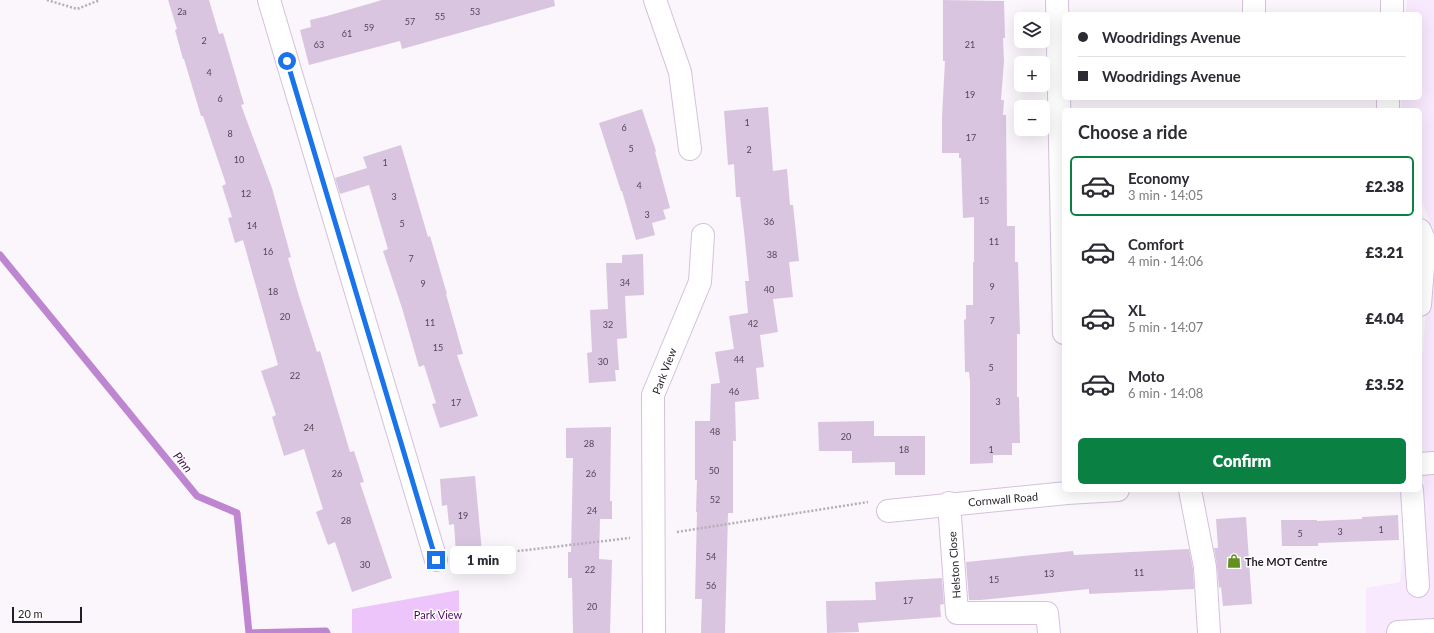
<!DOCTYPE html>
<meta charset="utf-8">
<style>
body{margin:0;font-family:Lato,sans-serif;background:#f7f7f7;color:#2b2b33;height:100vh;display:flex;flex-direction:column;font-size:15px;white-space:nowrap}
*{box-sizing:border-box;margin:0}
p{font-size:13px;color:#7c7c81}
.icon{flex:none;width:22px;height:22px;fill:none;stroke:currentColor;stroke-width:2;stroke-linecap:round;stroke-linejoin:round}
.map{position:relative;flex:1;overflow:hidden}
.details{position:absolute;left:1062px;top:108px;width:360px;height:384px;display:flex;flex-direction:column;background:#fff;border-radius:6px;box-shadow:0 4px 16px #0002}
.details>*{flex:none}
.hud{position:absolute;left:1062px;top:12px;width:360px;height:88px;border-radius:6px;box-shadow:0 4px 16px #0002;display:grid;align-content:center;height:88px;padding:0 16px;background:#fff}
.fabs{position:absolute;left:1014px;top:12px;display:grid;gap:8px}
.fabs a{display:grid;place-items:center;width:36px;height:36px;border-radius:6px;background:#fff;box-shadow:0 4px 16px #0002;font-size:20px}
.scale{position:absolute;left:12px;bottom:10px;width:70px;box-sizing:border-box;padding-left:4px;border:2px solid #241c26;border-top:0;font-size:11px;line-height:14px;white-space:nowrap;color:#241c26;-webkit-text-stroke:3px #fff;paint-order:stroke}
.end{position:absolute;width:18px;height:18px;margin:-9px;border:5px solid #1a73e8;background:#fff;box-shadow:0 0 0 2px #fff}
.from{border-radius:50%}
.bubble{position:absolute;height:28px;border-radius:6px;background:#fff;box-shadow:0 4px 16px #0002;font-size:13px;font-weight:800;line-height:28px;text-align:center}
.hud b{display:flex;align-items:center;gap:14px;height:38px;font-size:15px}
.hud b+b{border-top:1px solid #e1e1e2}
.hud i{width:10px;height:10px;background:#2b2b33}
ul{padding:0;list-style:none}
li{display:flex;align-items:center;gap:12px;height:60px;margin:0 8px 6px;padding:0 8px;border:2px solid transparent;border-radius:6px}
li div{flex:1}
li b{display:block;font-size:15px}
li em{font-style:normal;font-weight:800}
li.on{border-color:#0b8043}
li>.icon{width:36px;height:36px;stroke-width:1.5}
h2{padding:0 16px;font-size:18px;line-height:48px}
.cta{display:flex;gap:8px;margin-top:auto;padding:8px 16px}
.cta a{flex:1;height:46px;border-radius:6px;background:#0b8043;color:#fff;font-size:16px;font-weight:800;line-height:46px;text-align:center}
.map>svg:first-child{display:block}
</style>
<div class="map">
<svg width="1434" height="633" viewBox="0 0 1434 633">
<rect width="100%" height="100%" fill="#faf6fb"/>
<g fill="#f9e9fe">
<polygon points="1407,0 1434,0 1434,231 1420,197 1420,110 1401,110 1401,98 1420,98 1420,14 1406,14"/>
<polygon points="1434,238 1434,633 1366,633 1366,588 1400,582 1409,490 1420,490 1420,376"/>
</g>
<polygon fill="#eec5fb" points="459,590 459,633 352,633 352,609"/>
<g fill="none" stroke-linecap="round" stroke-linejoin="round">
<polyline stroke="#be85d0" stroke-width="7" points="0,255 197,496 237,513 249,633 326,631 327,633"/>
</g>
<g fill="#dac5e1">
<polygon points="168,0 209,0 219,34 223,33 244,104 241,105 272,188 291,257 288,258 299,296 317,352 320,351 350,452 354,451 364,482 360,483 392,578 352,592 335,542 328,545 316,512 323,509 304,449 284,456 272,417 276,415 261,371 278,365 243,240 235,243 228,218 232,217 222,186 226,184 203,116 201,116 184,59 183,59 175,30 177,29"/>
<polygon points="382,0 554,0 555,6 402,49 400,41 309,65 300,30 311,27 310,20 327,16"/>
<polygon points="943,0 1004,1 1005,38 1003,38 1004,61 1001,100 1004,100 1003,115 1006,115 1007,226 1015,226 1015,262 1018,262 1020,334 1017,334 1017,397 1019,397 1020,443 1012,443 1012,455 993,455 993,463 970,464 970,381 969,372 965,372 964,320 966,319 966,305 973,305 973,262 974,262 974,217 963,218 961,158 959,158 959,153 942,153 942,116 945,61 943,61"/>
<polygon points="768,107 773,171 787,169 790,205 793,205 799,261 789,262 793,297 773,299 778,332 760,335 764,367 756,368 759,399 735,402 736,441 733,441 733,513 728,513 725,633 701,633 702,599 695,599 697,512 696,512 697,480 695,480 695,421 710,421 711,384 720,383 715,352 734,349 729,316 748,313 745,281 749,281 744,231 740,197 736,197 734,164 728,165 724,111"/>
<polygon points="642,109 656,151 655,152 670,208 663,210 666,219 652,223 655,235 636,240 622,191 621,191 599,123"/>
<polygon points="401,145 428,237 430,236 447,294 446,294 463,354 457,355 478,416 440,428 432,404 436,403 424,365 419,367 402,308 383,251 388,249 369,185 340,194 335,178 367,168 363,157"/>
<polygon points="643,254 644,295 625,296 627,338 617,339 619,370 615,370 616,381 589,383 587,353 592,352 590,310 608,309 606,263 622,263 622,255"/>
<polygon points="874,421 874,436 925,436 925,475 895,475 895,462 852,463 852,451 819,451 818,422"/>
<polygon points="611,427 610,501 612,501 612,519 600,519 599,559 612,560 610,633 573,633 572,578 568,578 568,552 571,552 573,458 566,458 566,428"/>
<polygon points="475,476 482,552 456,554 454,524 449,525 447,505 442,506 440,479"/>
<polygon points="1398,515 1399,540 1318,543 1318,546 1282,546 1281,520 1317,520 1317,521 1362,519 1362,517"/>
<polygon points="1246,517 1252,604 1223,606 1221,587 1219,588 1217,566 1214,548 1218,548 1216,519"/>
<polygon points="1189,549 1193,569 1194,589 1089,594 1089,589 981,600 969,600 966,562 1073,551 1074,555"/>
<polygon points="942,578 944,604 940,605 941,617 858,623 859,632 827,633 826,601 876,600 875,582"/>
</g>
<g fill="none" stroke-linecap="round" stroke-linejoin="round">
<defs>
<g id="minor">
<polyline points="269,0 436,560"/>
<polyline points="655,0 680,72 690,149"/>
<polyline points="1057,0 1064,333"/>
<polyline points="1254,14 1254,0"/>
<polyline points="1392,14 1392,0"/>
<polyline points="1388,110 1388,98"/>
<polyline points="1420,230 1425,242 1420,305"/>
<polyline points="1420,464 1434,463"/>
<polyline points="1190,490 1205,567 1209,633"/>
<polyline points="1412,490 1418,586"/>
<polyline points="949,503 957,613 1047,613 1049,633"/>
<polyline points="888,511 1067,493 1118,490"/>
<polyline points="1398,632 1434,630"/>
<polyline points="654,633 653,395 700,282 703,235"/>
</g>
</defs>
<use href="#minor" stroke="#d6c0dd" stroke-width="24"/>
<g stroke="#b4aeb5" stroke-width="2.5" stroke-dasharray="2 2" stroke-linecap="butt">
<polyline points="47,0 77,9 100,0"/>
<polyline points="677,532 868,502"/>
<polyline points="458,558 630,538"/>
</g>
<use href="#minor" stroke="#fff" stroke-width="22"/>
</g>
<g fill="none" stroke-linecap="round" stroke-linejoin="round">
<polyline stroke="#1a73e8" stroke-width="5" points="287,61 436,560"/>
</g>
<defs>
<symbol id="shop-bare" viewBox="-9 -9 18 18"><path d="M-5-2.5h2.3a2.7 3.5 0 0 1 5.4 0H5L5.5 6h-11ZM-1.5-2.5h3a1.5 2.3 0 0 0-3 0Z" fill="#638f21" stroke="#fff" stroke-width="2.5" paint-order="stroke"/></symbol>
</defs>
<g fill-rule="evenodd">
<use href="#shop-bare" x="1224" y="551" width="20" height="20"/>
</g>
<g text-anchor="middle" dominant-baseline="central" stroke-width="3" stroke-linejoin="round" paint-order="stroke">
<g font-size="9" fill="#524655">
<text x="182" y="11">2a</text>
<text x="475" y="11">53</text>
<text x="440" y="16">55</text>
<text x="410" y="21">57</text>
<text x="369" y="27">59</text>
<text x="347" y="33">61</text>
<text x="204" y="40">2</text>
<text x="319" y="44">63</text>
<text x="970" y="44">21</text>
<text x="209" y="72">4</text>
<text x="970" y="94">19</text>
<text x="220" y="98">6</text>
<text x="747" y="122">1</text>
<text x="624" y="127">6</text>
<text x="230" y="133">8</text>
<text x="971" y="137">17</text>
<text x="631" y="148">5</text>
<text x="749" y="149">2</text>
<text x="239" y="159">10</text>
<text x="385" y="162">1</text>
<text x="639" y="185">4</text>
<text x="246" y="193">12</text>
<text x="394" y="196">3</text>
<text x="984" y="200">15</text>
<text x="647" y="214">3</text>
<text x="769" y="221">36</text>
<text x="402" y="223">5</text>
<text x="252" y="225">14</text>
<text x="994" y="241">11</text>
<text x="268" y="251">16</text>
<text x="772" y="254">38</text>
<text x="411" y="258">7</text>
<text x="625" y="282">34</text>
<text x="423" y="283">9</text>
<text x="992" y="286">9</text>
<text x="769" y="289">40</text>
<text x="273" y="291">18</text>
<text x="285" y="316">20</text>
<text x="992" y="320">7</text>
<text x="430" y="322">11</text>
<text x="753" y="323">42</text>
<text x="608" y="324">32</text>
<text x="438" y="347">15</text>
<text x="739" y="359">44</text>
<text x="603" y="361">30</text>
<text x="991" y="367">5</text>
<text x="295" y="375">22</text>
<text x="734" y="391">46</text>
<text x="998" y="401">3</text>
<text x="456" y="402">17</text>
<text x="309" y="427">24</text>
<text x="715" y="431">48</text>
<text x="846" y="436">20</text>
<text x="589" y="443">28</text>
<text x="904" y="449">18</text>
<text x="991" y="449">1</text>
<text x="714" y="470">50</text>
<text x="337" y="473">26</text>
<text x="591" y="473">26</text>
<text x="715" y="499">52</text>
<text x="592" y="510">24</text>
<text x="463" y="515">19</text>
<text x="346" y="520">28</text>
<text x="1381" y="529">1</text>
<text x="1340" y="531">3</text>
<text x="1300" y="533">5</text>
<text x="711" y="556">54</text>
<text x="365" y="564">30</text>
<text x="590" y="569">22</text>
<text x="1139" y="572">11</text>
<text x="1049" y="573">13</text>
<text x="994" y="579">15</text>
<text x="711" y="585">56</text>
<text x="908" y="600">17</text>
<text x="592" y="606">20</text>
</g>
<g font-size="11" fill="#241c26" stroke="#fff">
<text transform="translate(664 371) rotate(-69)">Park View</text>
<text transform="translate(1003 499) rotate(-5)">Cornwall Road</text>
<text transform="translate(954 565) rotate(-94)">Helston Close</text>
</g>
<g font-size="11" font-weight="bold" fill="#241c26" stroke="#fff" text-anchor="start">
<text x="1245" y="561">The MOT Centre</text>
</g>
<g font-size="11" fill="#530565" stroke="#fff">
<text x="438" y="614">Park View</text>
</g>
<g font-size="12" font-style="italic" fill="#461055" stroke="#fff">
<text transform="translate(183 462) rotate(51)">Pinn</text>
</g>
</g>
</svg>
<div class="fabs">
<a><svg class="icon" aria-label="layers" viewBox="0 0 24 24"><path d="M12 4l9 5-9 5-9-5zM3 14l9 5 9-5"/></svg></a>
<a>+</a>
<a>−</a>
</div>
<div class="scale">20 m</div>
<i class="end from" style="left:287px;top:61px"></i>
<i class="end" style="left:436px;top:560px"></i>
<div class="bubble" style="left:450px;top:546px;width:66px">1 min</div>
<div class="hud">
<b><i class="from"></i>Woodridings Avenue</b>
<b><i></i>Woodridings Avenue</b>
</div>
<section class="details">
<h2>Choose a ride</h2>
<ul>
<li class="on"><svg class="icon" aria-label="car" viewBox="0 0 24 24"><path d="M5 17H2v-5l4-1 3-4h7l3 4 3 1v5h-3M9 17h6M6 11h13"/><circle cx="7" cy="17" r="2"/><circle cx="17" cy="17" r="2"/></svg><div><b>Economy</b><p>3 min · 14:05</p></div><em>£2.38</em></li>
<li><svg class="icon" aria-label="car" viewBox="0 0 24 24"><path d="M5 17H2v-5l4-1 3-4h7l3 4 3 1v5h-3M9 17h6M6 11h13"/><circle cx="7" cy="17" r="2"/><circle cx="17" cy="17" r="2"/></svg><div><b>Comfort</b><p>4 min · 14:06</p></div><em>£3.21</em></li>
<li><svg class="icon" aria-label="car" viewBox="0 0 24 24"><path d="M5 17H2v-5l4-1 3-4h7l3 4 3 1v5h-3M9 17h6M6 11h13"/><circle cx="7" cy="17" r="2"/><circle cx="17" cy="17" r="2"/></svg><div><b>XL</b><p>5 min · 14:07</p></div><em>£4.04</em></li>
<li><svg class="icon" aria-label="car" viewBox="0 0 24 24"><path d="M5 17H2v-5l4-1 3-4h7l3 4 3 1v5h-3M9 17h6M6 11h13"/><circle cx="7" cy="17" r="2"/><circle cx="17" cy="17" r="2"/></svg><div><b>Moto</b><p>6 min · 14:08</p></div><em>£3.52</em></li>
</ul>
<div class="cta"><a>Confirm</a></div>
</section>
</div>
